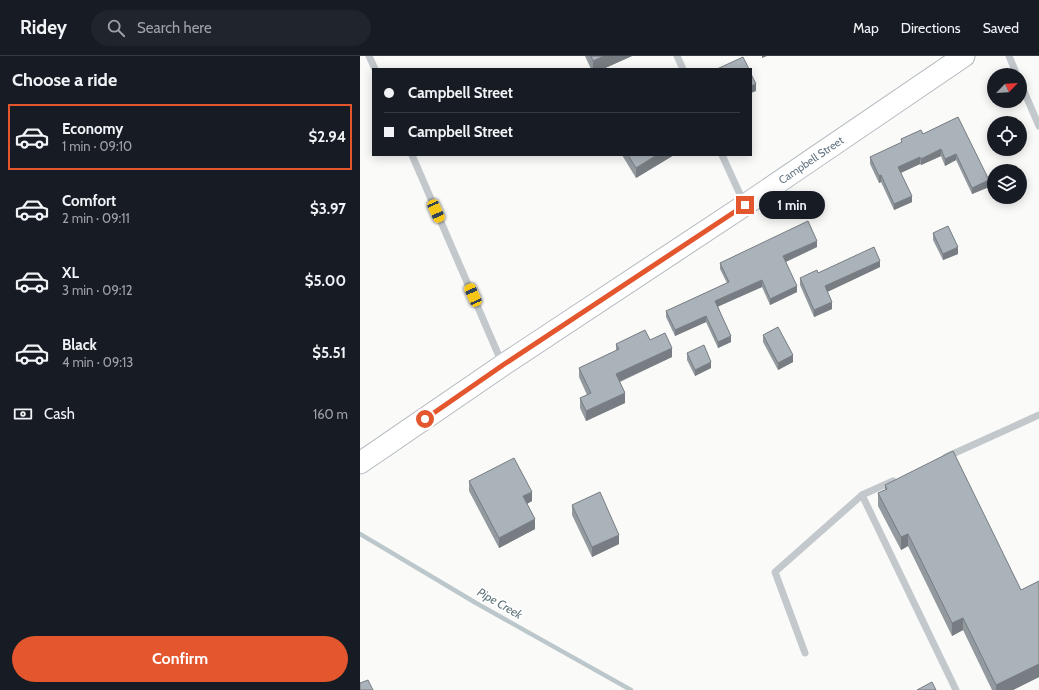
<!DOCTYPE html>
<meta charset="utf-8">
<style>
body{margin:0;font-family:Cabin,sans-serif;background:#20242c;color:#f1f3f6;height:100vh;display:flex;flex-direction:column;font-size:15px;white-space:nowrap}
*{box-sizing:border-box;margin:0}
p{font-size:13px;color:#9ea1a6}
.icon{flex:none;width:22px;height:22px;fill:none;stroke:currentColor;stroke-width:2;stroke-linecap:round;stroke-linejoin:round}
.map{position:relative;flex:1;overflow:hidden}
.sheet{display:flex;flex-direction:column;background:#171b24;width:360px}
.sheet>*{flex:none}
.banner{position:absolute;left:12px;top:12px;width:380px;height:88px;border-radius:0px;box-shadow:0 2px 10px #0003;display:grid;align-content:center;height:88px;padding:0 12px;background:#171b24}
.needle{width:26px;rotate:65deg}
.buttons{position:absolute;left:627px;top:12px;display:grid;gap:8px}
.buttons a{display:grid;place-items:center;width:40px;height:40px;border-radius:50%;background:#171b24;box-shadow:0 2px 10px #0003;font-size:20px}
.end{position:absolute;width:18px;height:18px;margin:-9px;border:5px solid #e4572e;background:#fff;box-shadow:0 0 0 2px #fff}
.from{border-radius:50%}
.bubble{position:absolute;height:28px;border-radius:14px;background:#171b24;box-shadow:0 2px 10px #0003;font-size:13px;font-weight:700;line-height:28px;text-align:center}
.car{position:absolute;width:12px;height:24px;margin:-12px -6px;border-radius:5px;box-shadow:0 0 3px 1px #0007;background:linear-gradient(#f5c518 24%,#345 0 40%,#f5c518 0 76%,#345 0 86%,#f5c518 0)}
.banner b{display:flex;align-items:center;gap:14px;height:38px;font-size:15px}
.banner b+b{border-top:1px solid #363941}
.banner i{width:10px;height:10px;background:#f1f3f6}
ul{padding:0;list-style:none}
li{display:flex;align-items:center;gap:12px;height:66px;margin:0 8px 6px;padding:0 4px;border:2px solid transparent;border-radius:0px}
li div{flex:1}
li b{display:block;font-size:15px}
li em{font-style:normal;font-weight:700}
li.active{border-color:#e4572e}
li>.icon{width:36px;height:36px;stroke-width:1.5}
h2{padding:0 12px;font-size:18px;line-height:48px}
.pay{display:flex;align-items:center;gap:10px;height:44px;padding:0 12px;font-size:15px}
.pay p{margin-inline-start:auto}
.button{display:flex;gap:8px;margin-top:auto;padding:8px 12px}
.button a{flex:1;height:46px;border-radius:24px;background:#e4572e;color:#fff;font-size:16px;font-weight:700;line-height:46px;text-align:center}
header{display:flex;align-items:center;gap:24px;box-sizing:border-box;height:56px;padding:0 20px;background:#171b24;border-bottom:1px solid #363941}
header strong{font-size:19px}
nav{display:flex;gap:22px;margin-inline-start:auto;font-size:14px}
.search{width:280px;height:36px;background:#20242c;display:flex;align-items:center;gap:10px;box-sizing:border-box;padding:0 14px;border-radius:22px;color:#9ea1a6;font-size:15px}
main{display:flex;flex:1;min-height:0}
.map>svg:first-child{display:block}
</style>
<header>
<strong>Ridey</strong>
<div class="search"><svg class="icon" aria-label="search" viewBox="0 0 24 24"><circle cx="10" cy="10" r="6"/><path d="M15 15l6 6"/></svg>Search here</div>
<nav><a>Map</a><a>Directions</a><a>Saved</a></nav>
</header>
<main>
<section class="sheet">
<h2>Choose a ride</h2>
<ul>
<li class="active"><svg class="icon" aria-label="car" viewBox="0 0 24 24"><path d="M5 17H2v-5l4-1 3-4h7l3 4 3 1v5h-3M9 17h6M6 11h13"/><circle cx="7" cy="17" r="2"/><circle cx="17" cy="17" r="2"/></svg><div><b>Economy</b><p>1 min · 09:10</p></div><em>$2.94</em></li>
<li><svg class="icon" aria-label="car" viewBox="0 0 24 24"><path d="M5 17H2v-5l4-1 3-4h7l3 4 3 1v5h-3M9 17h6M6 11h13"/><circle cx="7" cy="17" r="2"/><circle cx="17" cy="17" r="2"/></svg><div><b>Comfort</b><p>2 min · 09:11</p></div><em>$3.97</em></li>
<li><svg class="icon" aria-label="car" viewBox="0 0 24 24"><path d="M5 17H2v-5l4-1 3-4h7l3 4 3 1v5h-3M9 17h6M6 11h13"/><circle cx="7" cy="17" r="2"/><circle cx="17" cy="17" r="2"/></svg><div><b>XL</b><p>3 min · 09:12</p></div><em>$5.00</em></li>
<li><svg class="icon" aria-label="car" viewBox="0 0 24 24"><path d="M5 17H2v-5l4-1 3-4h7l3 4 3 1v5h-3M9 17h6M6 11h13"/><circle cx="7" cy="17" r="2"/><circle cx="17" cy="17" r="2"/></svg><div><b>Black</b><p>4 min · 09:13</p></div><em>$5.51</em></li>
</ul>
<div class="pay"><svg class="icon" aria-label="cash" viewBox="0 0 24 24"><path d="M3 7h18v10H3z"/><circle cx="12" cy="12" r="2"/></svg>Cash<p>160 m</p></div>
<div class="button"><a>Confirm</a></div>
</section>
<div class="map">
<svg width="679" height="634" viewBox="0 0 679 634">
<rect width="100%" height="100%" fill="#fafaf8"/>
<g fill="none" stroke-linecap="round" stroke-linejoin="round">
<polyline stroke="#bbc7cb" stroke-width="4.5" points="0,478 116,547 271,634"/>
<defs>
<polyline id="secondary" points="0,407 143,309 385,149 604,0"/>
</defs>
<use href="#secondary" stroke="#b3babf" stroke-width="23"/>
<g stroke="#c3c8cc" stroke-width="7">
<polyline points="9,0 15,13"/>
<polyline points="317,0 323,13"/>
<polyline points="649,0 657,19"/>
<polyline points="660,26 679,70"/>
<polyline points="52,99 142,307"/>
<polyline points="362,99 384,147"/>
<polyline points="586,401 679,359"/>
<polyline points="533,425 502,439 596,634"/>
<polyline points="445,597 415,516 502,439"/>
</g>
<use href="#secondary" stroke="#fff" stroke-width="21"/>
</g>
<g fill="#929a9f">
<polygon points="225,0 272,0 243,13 231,13"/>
<polygon points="598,61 629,131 612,138 596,104 585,110 581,100 561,109 560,108 541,117 552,146 534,154 521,126 519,127 510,108 510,101 541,87 541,83 563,78"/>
<polygon points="262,99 314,99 276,122"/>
<polygon points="573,177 598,198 583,204 573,184"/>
<polygon points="457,191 426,206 437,236 410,249 402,231 358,250 371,286 358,292 346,266 315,280 306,261 306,255 367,227 360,213 360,207"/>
<polygon points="520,211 467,236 472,253 454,261 440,229 440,222 458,217"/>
<polygon points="403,279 433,306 418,314 403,286"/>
<polygon points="290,284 312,301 260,326 265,347 226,365 220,352 220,342 227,339 219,321 219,312 256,295 256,288"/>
<polygon points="327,297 351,312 335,320 327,304"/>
<polygon points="109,425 172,445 167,448 175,473 139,492 109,435"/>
<polygon points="525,429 661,534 679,525 679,621 653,634 632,634 603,574 592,580 548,490 541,494 518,450 518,437 525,434"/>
<polygon points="212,449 259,488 232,501 212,459"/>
</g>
<g fill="#777d82">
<polygon points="244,0 272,0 243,13 233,13 233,5"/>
<polygon points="402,0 407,0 402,2"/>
<polygon points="396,28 396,35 391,37 391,30"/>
<polygon points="581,93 581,100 561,109 561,103"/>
<polygon points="596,98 596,104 585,110 585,103"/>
<polygon points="297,99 314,99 276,122 276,112"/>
<polygon points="560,101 560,108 538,118 538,111"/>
<polygon points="521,119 521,126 519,127 519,120"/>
<polygon points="629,124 629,131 612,138 612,132"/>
<polygon points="552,140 552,146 534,154 534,148"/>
<polygon points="457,185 457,191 423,207 423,200"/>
<polygon points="598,191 598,198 583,204 583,198"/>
<polygon points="520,205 520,211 465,237 465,230"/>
<polygon points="402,224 402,231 355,252 355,245"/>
<polygon points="437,230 437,236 410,249 410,243"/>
<polygon points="472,246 472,253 454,261 454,254"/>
<polygon points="346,260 346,266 315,280 315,274"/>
<polygon points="371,280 371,286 358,292 358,286"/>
<polygon points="312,292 312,301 256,327 256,318"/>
<polygon points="433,299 433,306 418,314 418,307"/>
<polygon points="351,306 351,312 335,320 335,314"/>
<polygon points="265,337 265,347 226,365 226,355"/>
<polygon points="172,436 172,445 163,450 163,440"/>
<polygon points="175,463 175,473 139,492 139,482"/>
<polygon points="548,478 548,490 541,494 541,481"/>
<polygon points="259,479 259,488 232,501 232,491"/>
<polygon points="603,562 603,574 592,580 592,567"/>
<polygon points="679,608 679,621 653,634 636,634 636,629"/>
</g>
<g fill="#aab3b9" stroke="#777d82">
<polygon points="231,0 244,0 233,5"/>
<polygon points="383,1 389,13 357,13"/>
<polygon points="391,18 396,28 391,30"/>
<polygon points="598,61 629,124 612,132 596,98 585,103 581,93 561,103 560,101 538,111 552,140 534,148 521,119 519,120 510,101 542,86 541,83 561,74 563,78"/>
<polygon points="268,99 297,99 276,112"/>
<polygon points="448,165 457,185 423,200 437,230 410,243 402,224 355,245 371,280 358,286 346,260 315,274 306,255 369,226 360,207"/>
<polygon points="588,170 598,191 583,198 573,177"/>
<polygon points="514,191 520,205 465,230 472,246 454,254 440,222 457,214 458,217"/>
<polygon points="418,271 433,299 418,307 403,279"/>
<polygon points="285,274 290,284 305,277 312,292 256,318 265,337 226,355 220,342 231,337 219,312 259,293 256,288"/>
<polygon points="344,289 351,306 335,314 327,297"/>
<polygon points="593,395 661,534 679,525 679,608 636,629 603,562 592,567 548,478 541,481 518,437 527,433 525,429"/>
<polygon points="154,402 172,436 163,440 175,463 139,482 109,425"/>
<polygon points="240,436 259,479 232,491 212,449"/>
<polygon points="8,624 13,634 0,634 0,627"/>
<polygon points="572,626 576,634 557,634"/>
</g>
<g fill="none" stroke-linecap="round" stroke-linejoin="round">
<polyline stroke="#e4572e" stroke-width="5" points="65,363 143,309 385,149"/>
</g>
<g text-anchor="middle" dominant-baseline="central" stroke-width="4" stroke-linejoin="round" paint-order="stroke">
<g font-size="11" fill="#657683" stroke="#fff">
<text transform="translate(451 104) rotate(-34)">Campbell Street</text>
</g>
<g font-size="12" font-style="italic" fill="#60757c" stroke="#fff">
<text transform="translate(140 547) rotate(30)">Pipe Creek</text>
</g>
</g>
</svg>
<div class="buttons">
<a><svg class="needle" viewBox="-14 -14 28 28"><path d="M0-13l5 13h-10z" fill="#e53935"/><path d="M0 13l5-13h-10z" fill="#9ea1a6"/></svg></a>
<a><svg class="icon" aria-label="locate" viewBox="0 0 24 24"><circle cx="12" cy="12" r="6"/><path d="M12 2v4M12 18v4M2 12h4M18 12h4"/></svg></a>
<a><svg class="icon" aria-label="layers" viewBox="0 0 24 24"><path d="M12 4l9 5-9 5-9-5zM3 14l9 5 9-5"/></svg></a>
</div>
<i class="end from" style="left:65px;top:363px"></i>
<i class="end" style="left:385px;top:149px"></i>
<div class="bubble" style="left:399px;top:135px;width:66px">1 min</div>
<i class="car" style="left:76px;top:155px;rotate:156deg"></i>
<i class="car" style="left:113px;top:239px;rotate:336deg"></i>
<div class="banner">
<b><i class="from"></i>Campbell Street</b>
<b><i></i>Campbell Street</b>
</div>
</div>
</main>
